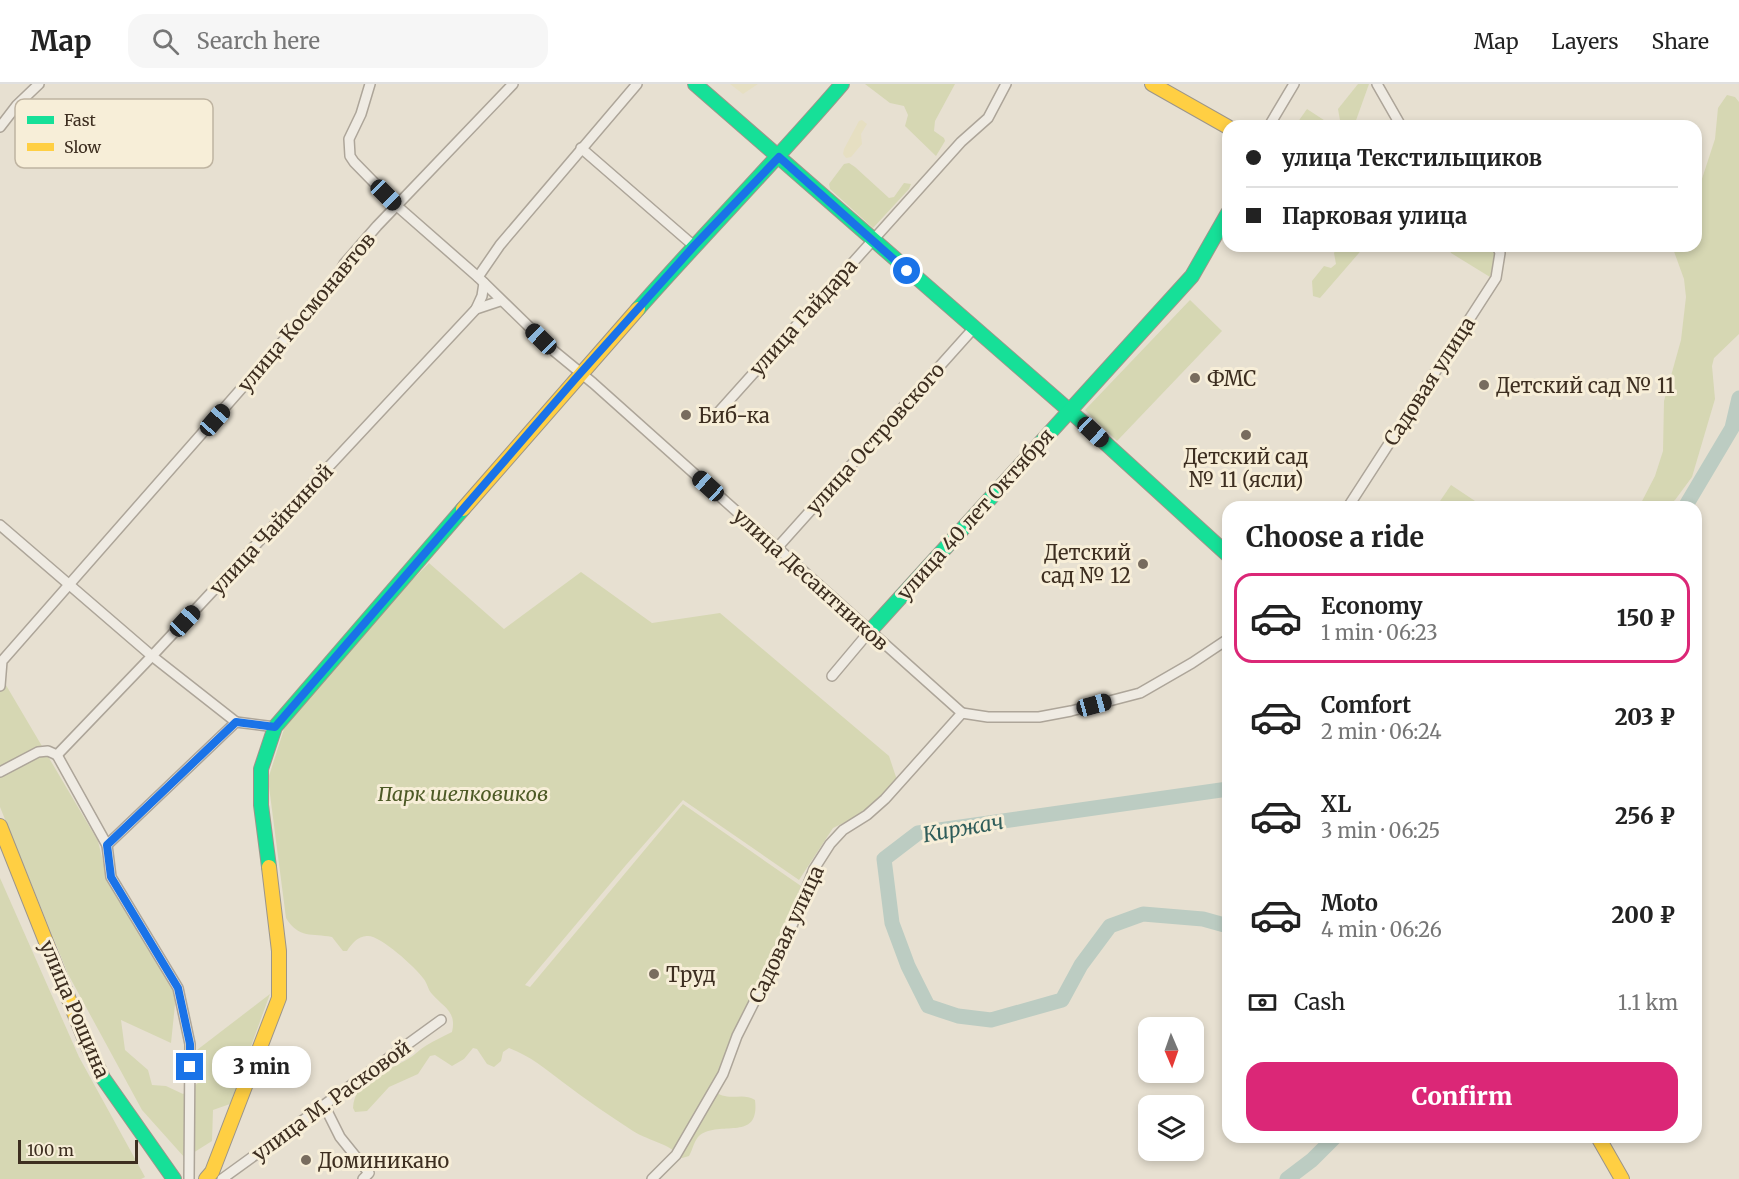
<!DOCTYPE html>
<meta charset="utf-8">
<style>
body{margin:0;font-family:Merriweather,serif;background:#f6f6f6;color:#222;height:100vh;display:flex;flex-direction:column;font-size:22px;white-space:nowrap}
*{box-sizing:border-box;margin:0}
p{font-size:20px;color:#767676}
.icon{flex:none;width:33px;height:33px;fill:none;stroke:currentColor;stroke-width:2;stroke-linecap:round;stroke-linejoin:round}
.map{position:relative;flex:1;overflow:hidden}
.details{position:absolute;left:1222px;top:417px;width:480px;height:642px;display:flex;flex-direction:column;background:#fff;border-radius:18px;box-shadow:0 3px 9px #0003}
.details>*{flex:none}
.banner{position:absolute;left:1222px;top:36px;width:480px;height:132px;border-radius:18px;box-shadow:0 3px 9px #0003;display:grid;align-content:center;height:132px;padding:0 24px;background:#fff}
.needle{width:39px;rotate:178deg}
.fabs{position:absolute;left:1138px;top:933px;display:grid;gap:12px}
.fabs a{display:grid;place-items:center;width:66px;height:66px;border-radius:12px;background:#fff;box-shadow:0 3px 9px #0003;font-size:30px}
.scale{position:absolute;left:18px;bottom:15px;width:120px;box-sizing:border-box;padding-left:6px;border:3px solid #3d2e20;border-top:0;font-size:16px;line-height:21px;white-space:nowrap;color:#3d2e20;-webkit-text-stroke:4px #f7eed8;paint-order:stroke}
.end{position:absolute;width:27px;height:27px;margin:-14px;border:8px solid #1a73e8;background:#fff;box-shadow:0 0 0 3px #fff}
.from{border-radius:50%}
.bubble{position:absolute;height:42px;border-radius:18px;background:#fff;box-shadow:0 3px 9px #0003;font-size:20px;font-weight:800;line-height:42px;text-align:center}
.car{position:absolute;width:18px;height:36px;margin:-18px -9px;border-radius:8px;box-shadow:0 0 4px 2px #0007;background:linear-gradient(#222 24%,#8ab4d8 0 40%,#222 0 76%,#8ab4d8 0 86%,#222 0)}
.banner b{display:flex;align-items:center;gap:21px;height:57px;font-size:22px}
.banner b+b{border-top:2px solid #e0e0e0}
.banner i{width:15px;height:15px;background:#222}
ul{padding:0;list-style:none}
li{display:flex;align-items:center;gap:18px;height:90px;margin:0 12px 9px;padding:0 12px;border:3px solid transparent;border-radius:18px}
li div{flex:1}
li b{display:block;font-size:22px}
li em{font-style:normal;font-weight:800}
li.current{border-color:#db2777}
li>.icon{width:54px;height:54px;stroke-width:1.5}
h2{padding:0 24px;font-size:27px;line-height:72px}
.pay{display:flex;align-items:center;gap:15px;height:66px;padding:0 24px;font-size:22px}
.pay p{margin-inline-start:auto}
.action{display:flex;gap:12px;margin-top:auto;padding:12px 24px}
.action a{flex:1;height:69px;border-radius:18px;background:#db2777;color:#fff;font-size:24px;font-weight:800;line-height:69px;text-align:center}
header{display:flex;align-items:center;gap:36px;box-sizing:border-box;height:84px;padding:0 30px;background:#fff;border-bottom:2px solid #e0e0e0}
header strong{font-size:28px}
nav{display:flex;gap:33px;margin-inline-start:auto;font-size:21px}
.search{width:420px;height:54px;background:#f6f6f6;display:flex;align-items:center;gap:15px;box-sizing:border-box;padding:0 21px;border-radius:18px;color:#767676;font-size:22px}
.map>svg:first-child{display:block}
</style>
<header>
<strong>Map</strong>
<div class="search"><svg class="icon" aria-label="search" viewBox="0 0 24 24"><circle cx="10" cy="10" r="6"/><path d="M15 15l6 6"/></svg>Search here</div>
<nav><a>Map</a><a>Layers</a><a>Share</a></nav>
</header>
<div class="map">
<svg width="1739" height="1095" viewBox="0 0 1739 1095">
<rect width="100%" height="100%" fill="#e7e0d1"/>
<g fill="#e6dfc2">
<polygon points="730,0 758,0 743,10"/>
<polygon points="862,36 867,40 861,50 862,60 851,73 846,74 843,70 844,65 859,37"/>
</g>
<g fill="#d6d7b3">
<polygon points="865,0 955,0 935,37 934,47 944,54 945,57 936,72 905,42 908,31 904,22 890,19"/>
<polygon points="1358,0 1369,0 1354,42 1341,42 1338,25"/>
<polygon points="1727,11 1735,13 1739,18 1739,250 1714,274 1712,282 1715,315 1692,393 1675,416 1666,423 1639,423 1655,392 1663,367 1664,317 1681,256 1686,213 1684,195 1672,162 1696,162 1697,110 1715,55 1718,24"/>
<polygon points="1307,25 1333,42 1295,42"/>
<polygon points="849,79 855,83 889,114 894,113 904,99 911,100 909,105 873,144 830,105 829,100 844,80"/>
<polygon points="1365,162 1320,214 1313,212 1312,197 1324,182 1331,184 1336,180 1334,169 1337,163"/>
<polygon points="1447,162 1494,162 1496,171 1490,193 1451,169"/>
<polygon points="1190,216 1222,247 1117,357 1085,326"/>
<polygon points="1451,401 1475,417 1470,423 1436,423"/>
<path d="M429 479 504 545 581 488 652 539 720 529 889 672 898 699 870 726 833 744 799 796 683 716 626 781 525 901 530 903 683 720 801 802 783 851 712 1005C728 1020 741 1007 755 1016 760 1058 722 1036 700 1051 694 1056 693 1065 689 1072L682 1074C667 1058 651 1058 633 1047 610 1032 586 1016 564 999 544 984 532 973 509 964L503 968 501 977 494 983 487 980 477 965 473 964 464 975 452 982 435 971 430 972 418 990 389 1003 367 1027 355 1028 353 1024C355 994 387 988 408 975 415 971 420 965 427 961 435 956 444 952 452 948 457 927 443 923 432 910 428 906 427 898 423 894 415 883 381 852 368 852 359 851 351 860 347 867H343L332 853C312 849 299 855 286 834L268 695 284 645 354 555Z"/>
<polygon points="0,591 98,757 107,794 176,911 171,959 121,936 125,966 148,986 152,1001 166,1002 183,1010 202,996 197,966 270,910 230,1020 213,1026 212,1057 185,1074 142,1026 68,890 0,723"/>
<polygon points="0,794 79,973 145,1093 141,1095 0,1095"/>
</g>
<g fill="none" stroke-linecap="round" stroke-linejoin="round">
<g stroke="#bcccc2" stroke-width="15">
<polyline points="1685,423 1732,344 1739,314"/>
<polyline points="1228,705 918,749 884,775 892,839 908,882 928,922 958,932 991,936 1062,916 1081,881 1110,842 1143,830 1203,835 1228,842"/>
<polyline points="1287,1095 1312,1076 1335,1053"/>
</g>
<defs>
<g id="street">
<polyline points="370,0 361,30 349,55 350,72 354,78 397,122 478,193 554,267 593,299 962,629"/>
<polyline points="1377,0 1401,42"/>
<polyline points="1269,42 1294,0"/>
<polyline points="0,43 17,21 39,0"/>
<polyline points="581,64 694,162"/>
<polyline points="478,193 500,161 637,0"/>
<polyline points="476,225 482,212 484,199"/>
<polyline points="716,331 961,58 988,34 1006,0"/>
<polyline points="1348,423 1496,194 1500,169 1497,162"/>
<polyline points="0,441 152,572 236,638"/>
<polyline points="777,464 973,245"/>
<polyline points="832,592 869,548"/>
<polyline points="0,602 2,577 334,199 344,180 377,142 513,0"/>
<polyline points="57,671 107,761 111,793 178,904 190,960 189,1095"/>
<polyline points="0,688 38,668 48,667 57,671 152,572 476,225 500,217"/>
<polyline points="107,761 236,638 275,643"/>
<polyline points="324,1021 340,1053 369,1089 363,1095"/>
<polyline points="222,1095 441,936"/>
<polyline points="652,1095 676,1071 723,990 737,952 790,847 814,785 830,760 843,746 867,731 885,715 962,629 988,633 1039,633 1071,627 1140,609 1192,579 1228,555"/>
</g>
<g id="fast">
<polyline points="695,0 1080,336 1228,471"/>
<path d="M638 225C705 149 776 77 842 0"/>
<polyline points="869,548 1192,192 1228,129"/>
<polyline points="269,783 261,721 261,685 275,643 463,425"/>
<polyline points="85,956 103,994 174,1095"/>
</g>
<g id="slow">
<polyline points="1152,0 1228,43"/>
<polyline points="463,425 638,225"/>
<polyline points="0,742 85,956"/>
<polyline points="1598,1053 1622,1095"/>
<polyline points="206,1095 212,1088 279,914 279,867 269,783"/>
</g>
</defs>
<use href="#street" stroke="#ada599" stroke-width="12"/>
<use href="#fast" stroke="#9c958a" stroke-width="16"/>
<use href="#slow" stroke="#9c958a" stroke-width="16"/>
<use href="#street" stroke="#efebe3" stroke-width="9"/>
<use href="#fast" stroke="#16e098" stroke-width="14"/>
<use href="#slow" stroke="#ffcf43" stroke-width="14"/>
</g>
<g fill="none" stroke-linecap="round" stroke-linejoin="round">
<polyline stroke="#1a73e8" stroke-width="8" points="190,983 190,960 178,904 111,793 107,761 236,638 275,643 576,294 694,162 779,73 907,187"/>
</g>
<g fill="#786c5e" stroke="#f7eed8" stroke-width="2">
<circle cx="1195" cy="294" r="6"/>
<circle cx="1484" cy="301" r="6"/>
<circle cx="686" cy="331" r="6"/>
<circle cx="1246" cy="351" r="6"/>
<circle cx="1143" cy="480" r="6"/>
<circle cx="654" cy="890" r="6"/>
<circle cx="306" cy="1076" r="6"/>
</g>
<g text-anchor="middle" dominant-baseline="central" stroke-width="6" stroke-linejoin="round" paint-order="stroke">
<g font-size="20" fill="#3d2e20" stroke="#f7eed8">
<text transform="translate(306 228) rotate(-50)">улица Космонавтов</text>
<text transform="translate(803 233) rotate(-48)">улица Гайдара</text>
<text transform="translate(1429 297) rotate(-57)">Садовая улица</text>
<text transform="translate(875 354) rotate(-48)">улица Островского</text>
<text transform="translate(975 430) rotate(-48)">улица 40 лет Октября</text>
<text transform="translate(271 445) rotate(-47)">улица Чайкиной</text>
<text transform="translate(811 495) rotate(42)">улица Десантников</text>
<text transform="translate(786 850) rotate(-65)">Садовая улица</text>
<text transform="translate(75 925) rotate(67)">улица Рощина</text>
<text transform="translate(331 1016) rotate(-36)">улица М. Расковой</text>
</g>
<g font-size="20" fill="#3d2e20" stroke="#f7eed8" text-anchor="start">
<text x="1207" y="294">ФМС</text>
<text x="1496" y="301">Детский сад № 11</text>
<text x="698" y="331">Биб-ка</text>
<text x="1246" y="372" text-anchor="middle">Детский сад<tspan x="1246" dy="23">№ 11 (ясли)</tspan></text>
<text x="1131" y="468" text-anchor="end">Детский<tspan x="1131" dy="23">сад № 12</tspan></text>
<text x="666" y="890">Труд</text>
<text x="318" y="1076">Доминикано</text>
</g>
<g font-size="20" font-style="italic" fill="#4d5a26" stroke="#f7eed8">
<text x="463" y="709">Парк шелковиков</text>
</g>
<g font-size="21" font-style="italic" fill="#2f5d5a" stroke="#f7eed8">
<text transform="translate(963 744) rotate(-10)">Киржач</text>
</g>
</g>
<rect x="15" y="15" width="198" height="69" rx="9" fill="#f7eed8" stroke="#bfb4a1" stroke-width="1.5"/>
<rect x="27" y="32" width="27" height="8" fill="#16e098"/>
<rect x="27" y="59" width="27" height="8" fill="#ffcf43"/>
<g font-size="16" fill="#3d2e20">
<text x="64" y="42">Fast</text>
<text x="64" y="69">Slow</text>
</g>
</svg>
<div class="fabs">
<a><svg class="needle" viewBox="-14 -14 28 28"><path d="M0-13l5 13h-10z" fill="#e53935"/><path d="M0 13l5-13h-10z" fill="#767676"/></svg></a>
<a><svg class="icon" aria-label="layers" viewBox="0 0 24 24"><path d="M12 4l9 5-9 5-9-5zM3 14l9 5 9-5"/></svg></a>
</div>
<div class="scale">100 m</div>
<i class="end from" style="left:907px;top:187px"></i>
<i class="end" style="left:190px;top:983px"></i>
<div class="bubble" style="left:212px;top:962px;width:99px">3 min</div>
<i class="car" style="left:386px;top:111px;rotate:135deg"></i>
<i class="car" style="left:541px;top:255px;rotate:314deg"></i>
<i class="car" style="left:215px;top:336px;rotate:41deg"></i>
<i class="car" style="left:1093px;top:348px;rotate:133deg"></i>
<i class="car" style="left:708px;top:402px;rotate:312deg"></i>
<i class="car" style="left:185px;top:537px;rotate:43deg"></i>
<i class="car" style="left:1094px;top:621px;rotate:75deg"></i>
<div class="banner">
<b><i class="from"></i>улица Текстильщиков</b>
<b><i></i>Парковая улица</b>
</div>
<section class="details">
<h2>Choose a ride</h2>
<ul>
<li class="current"><svg class="icon" aria-label="car" viewBox="0 0 24 24"><path d="M5 17H2v-5l4-1 3-4h7l3 4 3 1v5h-3M9 17h6M6 11h13"/><circle cx="7" cy="17" r="2"/><circle cx="17" cy="17" r="2"/></svg><div><b>Economy</b><p>1 min · 06:23</p></div><em>150 ₽</em></li>
<li><svg class="icon" aria-label="car" viewBox="0 0 24 24"><path d="M5 17H2v-5l4-1 3-4h7l3 4 3 1v5h-3M9 17h6M6 11h13"/><circle cx="7" cy="17" r="2"/><circle cx="17" cy="17" r="2"/></svg><div><b>Comfort</b><p>2 min · 06:24</p></div><em>203 ₽</em></li>
<li><svg class="icon" aria-label="car" viewBox="0 0 24 24"><path d="M5 17H2v-5l4-1 3-4h7l3 4 3 1v5h-3M9 17h6M6 11h13"/><circle cx="7" cy="17" r="2"/><circle cx="17" cy="17" r="2"/></svg><div><b>XL</b><p>3 min · 06:25</p></div><em>256 ₽</em></li>
<li><svg class="icon" aria-label="car" viewBox="0 0 24 24"><path d="M5 17H2v-5l4-1 3-4h7l3 4 3 1v5h-3M9 17h6M6 11h13"/><circle cx="7" cy="17" r="2"/><circle cx="17" cy="17" r="2"/></svg><div><b>Moto</b><p>4 min · 06:26</p></div><em>200 ₽</em></li>
</ul>
<div class="pay"><svg class="icon" aria-label="cash" viewBox="0 0 24 24"><path d="M3 7h18v10H3z"/><circle cx="12" cy="12" r="2"/></svg>Cash<p>1.1 km</p></div>
<div class="action"><a>Confirm</a></div>
</section>
</div>
